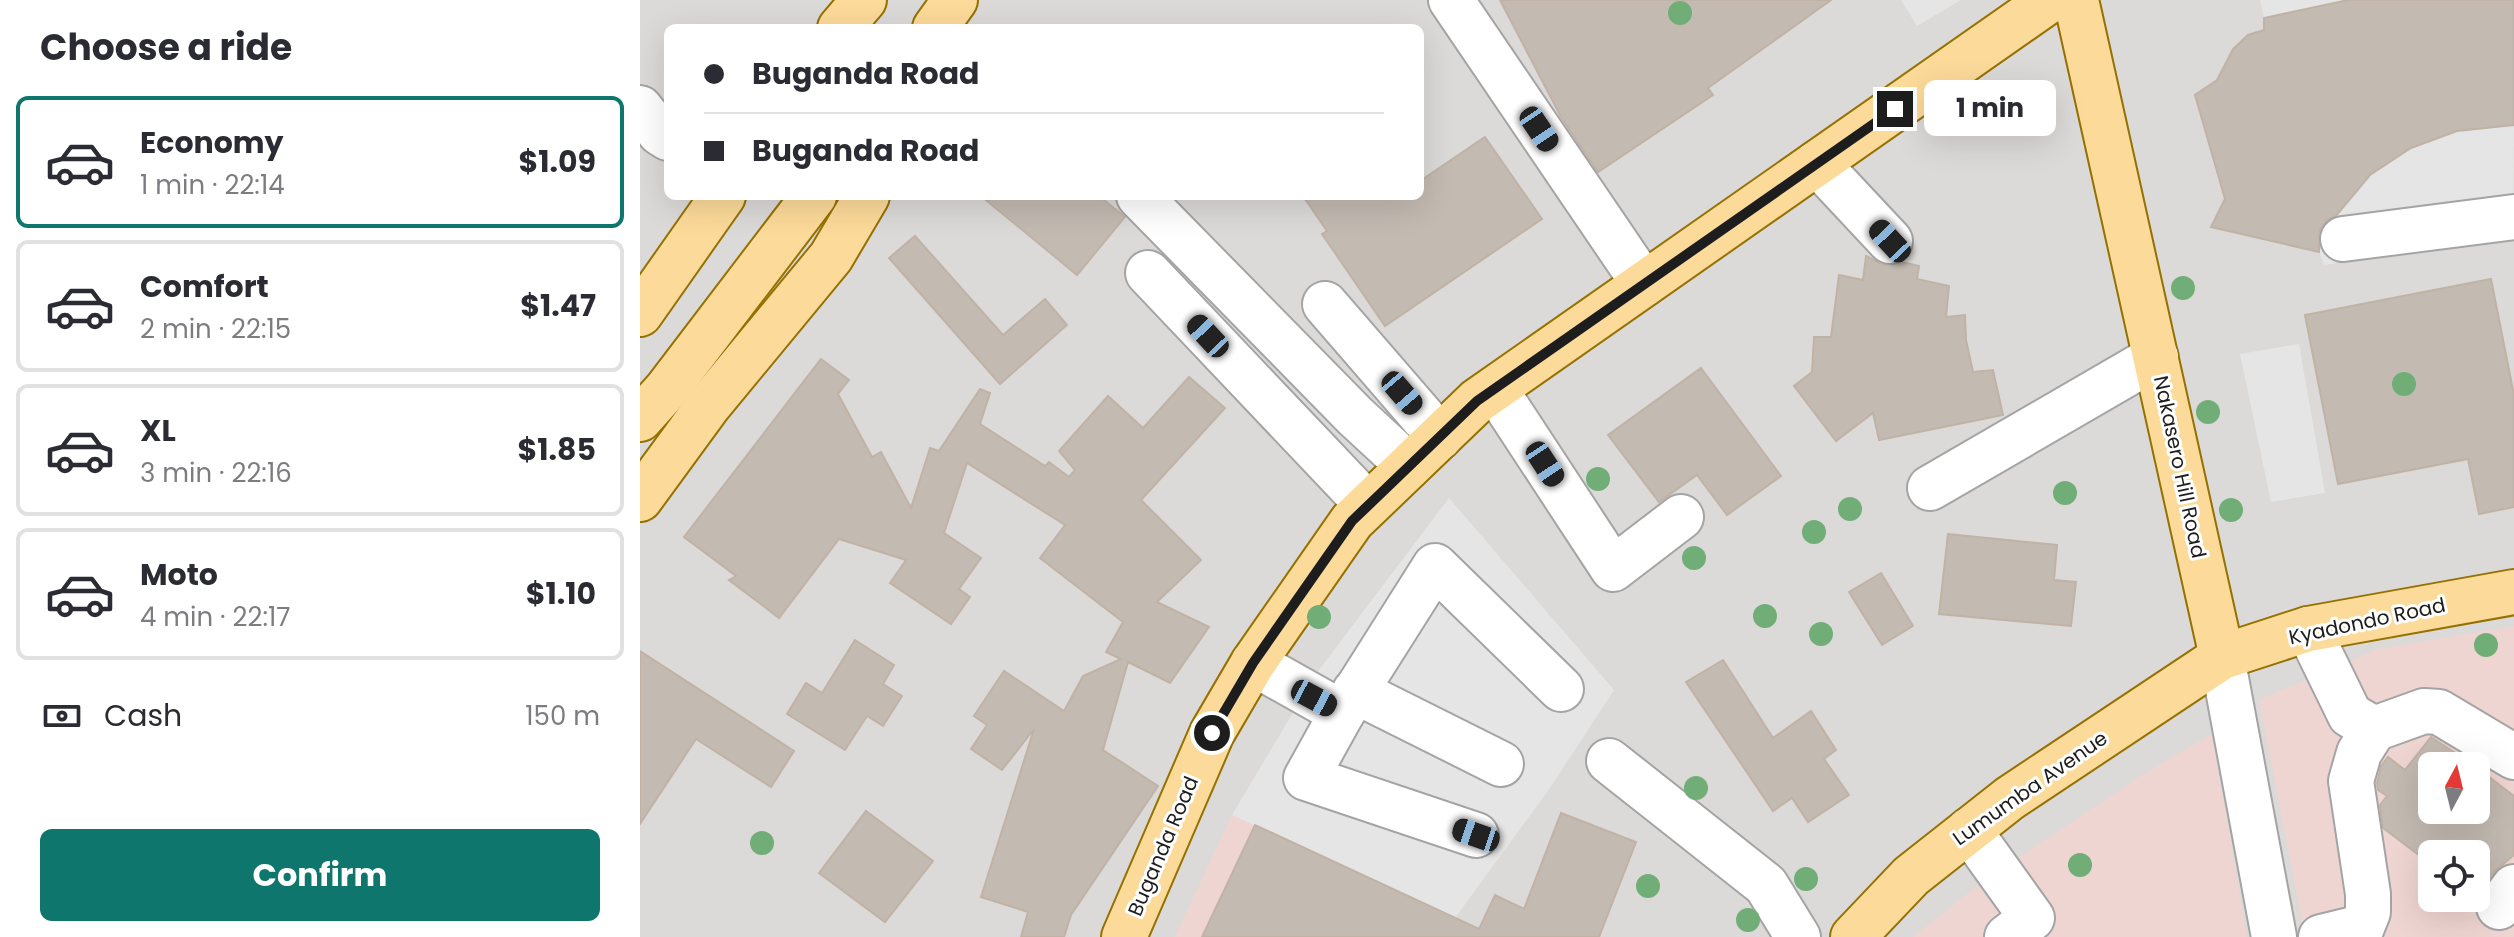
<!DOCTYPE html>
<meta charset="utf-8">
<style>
body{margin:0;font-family:Poppins,sans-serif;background:#f7f7f7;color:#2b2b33;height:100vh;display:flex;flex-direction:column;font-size:30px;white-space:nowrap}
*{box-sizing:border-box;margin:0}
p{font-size:26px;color:#7c7c81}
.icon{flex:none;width:44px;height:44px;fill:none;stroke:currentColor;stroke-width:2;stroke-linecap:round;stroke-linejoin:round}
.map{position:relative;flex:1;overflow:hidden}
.drawer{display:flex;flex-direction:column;background:#fff;width:640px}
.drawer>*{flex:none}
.hud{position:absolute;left:24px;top:24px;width:760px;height:176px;border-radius:12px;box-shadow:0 8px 32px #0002;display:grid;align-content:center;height:176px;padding:0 40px;background:#fff}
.needle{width:52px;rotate:7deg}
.tools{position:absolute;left:1778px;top:752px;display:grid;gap:16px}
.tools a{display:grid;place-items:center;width:72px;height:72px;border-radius:12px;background:#fff;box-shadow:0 8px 32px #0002;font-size:40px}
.end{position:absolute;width:36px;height:36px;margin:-18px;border:10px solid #1d1d1d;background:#fff;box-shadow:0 0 0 4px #fff}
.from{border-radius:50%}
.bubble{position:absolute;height:56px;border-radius:12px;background:#fff;box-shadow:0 8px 32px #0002;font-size:26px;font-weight:700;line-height:56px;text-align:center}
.car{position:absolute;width:24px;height:48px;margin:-24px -12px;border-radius:10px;box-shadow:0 0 6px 2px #0007;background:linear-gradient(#222 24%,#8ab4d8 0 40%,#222 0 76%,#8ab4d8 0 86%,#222 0)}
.hud b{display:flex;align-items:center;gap:28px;height:76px;font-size:30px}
.hud b+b{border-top:2px solid #e1e1e2}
.hud i{width:20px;height:20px;background:#2b2b33}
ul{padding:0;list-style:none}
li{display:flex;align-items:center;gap:24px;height:132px;margin:0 16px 12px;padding:0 24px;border:4px solid #e1e1e2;border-radius:12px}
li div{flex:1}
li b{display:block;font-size:30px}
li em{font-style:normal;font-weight:700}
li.active{border-color:#0f766e}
li>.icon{width:72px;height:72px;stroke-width:1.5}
h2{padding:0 40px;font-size:36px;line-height:96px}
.pay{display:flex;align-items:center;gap:20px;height:88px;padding:0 40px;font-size:30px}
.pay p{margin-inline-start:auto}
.primary-button{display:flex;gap:16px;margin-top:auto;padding:16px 40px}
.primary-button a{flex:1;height:92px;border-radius:12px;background:#0f766e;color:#fff;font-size:32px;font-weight:700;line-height:92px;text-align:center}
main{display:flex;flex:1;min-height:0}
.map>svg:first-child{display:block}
</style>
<main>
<section class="drawer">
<h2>Choose a ride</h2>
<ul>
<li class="active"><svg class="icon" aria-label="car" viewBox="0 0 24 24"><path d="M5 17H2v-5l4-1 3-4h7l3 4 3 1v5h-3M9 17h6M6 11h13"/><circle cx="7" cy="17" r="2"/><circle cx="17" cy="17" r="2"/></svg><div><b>Economy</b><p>1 min · 22:14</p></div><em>$1.09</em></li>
<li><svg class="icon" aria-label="car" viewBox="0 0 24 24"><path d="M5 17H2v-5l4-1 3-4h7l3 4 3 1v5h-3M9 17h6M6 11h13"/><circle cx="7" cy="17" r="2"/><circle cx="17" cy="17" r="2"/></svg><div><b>Comfort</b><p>2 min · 22:15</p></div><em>$1.47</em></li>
<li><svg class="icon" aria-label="car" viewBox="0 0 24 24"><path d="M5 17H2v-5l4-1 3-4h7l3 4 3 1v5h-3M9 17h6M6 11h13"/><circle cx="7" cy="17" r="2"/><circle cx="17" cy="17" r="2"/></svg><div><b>XL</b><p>3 min · 22:16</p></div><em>$1.85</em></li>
<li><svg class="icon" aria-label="car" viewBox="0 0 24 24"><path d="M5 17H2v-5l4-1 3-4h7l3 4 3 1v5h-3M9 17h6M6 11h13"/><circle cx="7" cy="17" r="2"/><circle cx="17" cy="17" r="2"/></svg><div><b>Moto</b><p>4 min · 22:17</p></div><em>$1.10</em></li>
</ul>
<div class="pay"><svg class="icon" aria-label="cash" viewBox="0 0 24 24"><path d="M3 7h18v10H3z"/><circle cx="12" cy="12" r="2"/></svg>Cash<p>150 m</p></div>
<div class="primary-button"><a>Confirm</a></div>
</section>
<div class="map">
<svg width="1874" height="937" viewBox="0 0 1874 937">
<rect width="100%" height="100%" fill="#eeebe2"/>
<path fill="#dbdad9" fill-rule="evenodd" d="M0 0H1874V937H0ZM28 28H780V196H28ZM1792 766H1836V810H1792ZM1792 854H1836V898H1792Z"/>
<g fill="#efd5d1" fill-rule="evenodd">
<path d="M1874 626V937H1665L1619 700 1738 649ZM1792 766H1836V810H1792ZM1792 854H1836V898H1792Z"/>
<polygon points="1572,734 1607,937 1273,937 1341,883 1502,775"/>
<polygon points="592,815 815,918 807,937 535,937"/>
</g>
<g fill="#e5e5e5">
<polygon points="1261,0 1321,0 1277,26"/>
<polygon points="1620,0 1712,0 1624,18"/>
<polygon points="1866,126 1874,127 1873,236 1684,265 1679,252 1697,212 1730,175 1771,148 1817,131"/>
<polygon points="1659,344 1685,493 1631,502 1600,354"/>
<polygon points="809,498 974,690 910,788 815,918 592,815 676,674"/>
</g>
<g fill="#c3bab2" stroke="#c0b3a5" stroke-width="2">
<polygon points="860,0 1191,0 1068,88 1073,95 958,172 921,117"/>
<polygon points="1708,0 1874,0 1874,125 1817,131 1771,148 1730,175 1696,216 1687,220 1680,230 1679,252 1571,227 1585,199 1555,95 1577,80 1593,49 1608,35 1624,30 1624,18"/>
<polygon points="845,137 902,219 745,326 682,234 687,231 663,196 780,196 780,181"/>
<polygon points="341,196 459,196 485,217 437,275"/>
<polygon points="275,236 363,335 405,299 427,325 360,384 249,258"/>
<polygon points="1226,256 1244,265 1262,262 1279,266 1277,279 1309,286 1306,317 1325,315 1326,340 1333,372 1353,370 1363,415 1239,440 1233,413 1196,441 1154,386 1172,372 1174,337 1191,337 1199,275 1223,280"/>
<polygon points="1851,279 1874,395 1874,507 1839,514 1828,459 1698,484 1665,315"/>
<polygon points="181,359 209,380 198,394 232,457 241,452 271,508 290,448 299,451 340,389 350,393 340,424 405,466 409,462 429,477 435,470 419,451 468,396 503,428 549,377 585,408 501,500 561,560 517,602 569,627 530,683 488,662 463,750 518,786 431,915 424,937 381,937 388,912 341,897 394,729 362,770 331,749 347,725 334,716 364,671 424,711 443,676 481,659 466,652 483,622 400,558 425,525 327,463 304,533 341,558 319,589 330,597 311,624 250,583 266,560 199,539 139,618 89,580 96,576 44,537"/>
<polygon points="1061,368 1141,476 1087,515 1057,475 1019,502 968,435"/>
<polygon points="1308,534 1417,545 1414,580 1436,582 1431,626 1299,614"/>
<polygon points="1241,573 1273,626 1242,645 1209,592"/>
<polygon points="215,640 254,665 243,684 262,696 243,726 227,716 205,750 147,714 166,683 182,693"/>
<polygon points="0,651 154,751 131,787 56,739 0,824"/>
<polygon points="1083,660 1133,738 1171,711 1196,750 1184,759 1209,795 1168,822 1152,798 1133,811 1046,682"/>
<polygon points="1791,737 1835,766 1792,766 1792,810 1836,810 1836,767 1874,796 1874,855 1854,872 1836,899 1836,854 1792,854 1792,865 1743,828 1740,805 1747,796 1738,790 1737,783 1741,766 1748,757 1765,770"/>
<polygon points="226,811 293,861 245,922 179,873"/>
<polygon points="921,813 996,842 959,937 562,937 615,825 839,929 855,895 884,909"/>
</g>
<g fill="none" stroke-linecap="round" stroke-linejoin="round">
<defs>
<g id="minor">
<polyline points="811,0 1004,284"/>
<polyline points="0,108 20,133 28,138"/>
<polyline points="1177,163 1250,241"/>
<polyline points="499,196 715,416 769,466"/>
<polyline points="1703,239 1874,217"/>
<polyline points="508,273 728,505"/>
<polyline points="685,304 800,437"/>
<polyline points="855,389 973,569 1041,517"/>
<polyline points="1290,488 1516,357"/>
<polyline points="1668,629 1710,715 1734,729 1784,711 1799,712 1874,757"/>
<polyline points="1582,657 1634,937"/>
<polyline points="613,663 702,713 795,566 921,689"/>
<polyline points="715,691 861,764"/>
<polyline points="702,713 666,778 836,835"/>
<polyline points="969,761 1126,885 1158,937"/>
<polyline points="1329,830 1392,918 1367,937"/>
<polyline points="1859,907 1874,887"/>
<polyline points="1681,937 1722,927 1728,912 1728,894 1711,781 1719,753 1734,729"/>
</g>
<g id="major">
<polyline points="1436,0 1582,657"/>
<polyline points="200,28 224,0"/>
<polyline points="295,28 315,0"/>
<polyline points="0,314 83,196"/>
<polyline points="0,419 26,390 174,196"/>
<polyline points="0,499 68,406 191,257 227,196"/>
<polyline points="484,937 572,733 613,663 712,521 837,401 1410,0"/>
<polyline points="1213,937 1271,876 1370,798 1582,657 1668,629 1874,592"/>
</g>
</defs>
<use href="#minor" stroke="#a4a4a4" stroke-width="48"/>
<use href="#major" stroke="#957100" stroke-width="48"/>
<use href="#minor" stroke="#fff" stroke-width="44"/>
<use href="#major" stroke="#fcda99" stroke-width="44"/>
</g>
<g fill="#71ad76">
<circle cx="1040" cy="13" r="12"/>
<circle cx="1543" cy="288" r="12"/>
<circle cx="1764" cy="384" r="12"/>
<circle cx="1568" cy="412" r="12"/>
<circle cx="958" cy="479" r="12"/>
<circle cx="1425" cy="493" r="12"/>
<circle cx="1210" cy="509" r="12"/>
<circle cx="1591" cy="510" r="12"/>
<circle cx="1174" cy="532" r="12"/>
<circle cx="1054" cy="558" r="12"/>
<circle cx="1125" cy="616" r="12"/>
<circle cx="679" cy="617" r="12"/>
<circle cx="1181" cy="634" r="12"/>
<circle cx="1846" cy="645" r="12"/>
<circle cx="1056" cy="788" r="12"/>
<circle cx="122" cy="843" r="12"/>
<circle cx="1440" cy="865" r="12"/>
<circle cx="1166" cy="879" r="12"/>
<circle cx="1008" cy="886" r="12"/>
<circle cx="1108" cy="920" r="12"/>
</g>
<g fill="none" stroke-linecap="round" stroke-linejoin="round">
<polyline stroke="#1d1d1d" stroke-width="10" points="572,733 613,663 712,521 837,401 1255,109"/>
</g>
<g text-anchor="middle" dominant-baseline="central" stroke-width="6" stroke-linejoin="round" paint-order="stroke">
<g font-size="20" fill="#1d1d1d" stroke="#fff">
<text transform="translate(1540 467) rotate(78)">Nakasero Hill Road</text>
<text transform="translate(1727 621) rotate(-12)">Kyadondo Road</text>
<text transform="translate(1390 788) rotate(-35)">Lumumba Avenue</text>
<text transform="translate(523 846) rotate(-67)">Buganda Road</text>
</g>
</g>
</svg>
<div class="tools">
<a><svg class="needle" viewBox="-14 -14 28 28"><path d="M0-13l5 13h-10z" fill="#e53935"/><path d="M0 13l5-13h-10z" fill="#7c7c81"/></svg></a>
<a><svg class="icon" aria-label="locate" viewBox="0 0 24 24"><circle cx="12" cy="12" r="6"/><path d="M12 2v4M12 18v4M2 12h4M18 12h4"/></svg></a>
</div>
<i class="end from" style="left:572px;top:733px"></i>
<i class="end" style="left:1255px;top:109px"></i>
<div class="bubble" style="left:1284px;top:80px;width:132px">1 min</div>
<i class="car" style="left:899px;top:129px;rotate:146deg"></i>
<i class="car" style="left:1250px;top:241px;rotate:317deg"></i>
<i class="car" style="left:568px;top:336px;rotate:317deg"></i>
<i class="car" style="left:762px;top:393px;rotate:139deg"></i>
<i class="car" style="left:905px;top:464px;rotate:147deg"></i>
<i class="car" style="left:674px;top:698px;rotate:118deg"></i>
<i class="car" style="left:836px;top:835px;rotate:289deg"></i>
<div class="hud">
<b><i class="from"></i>Buganda Road</b>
<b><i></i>Buganda Road</b>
</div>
</div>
</main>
